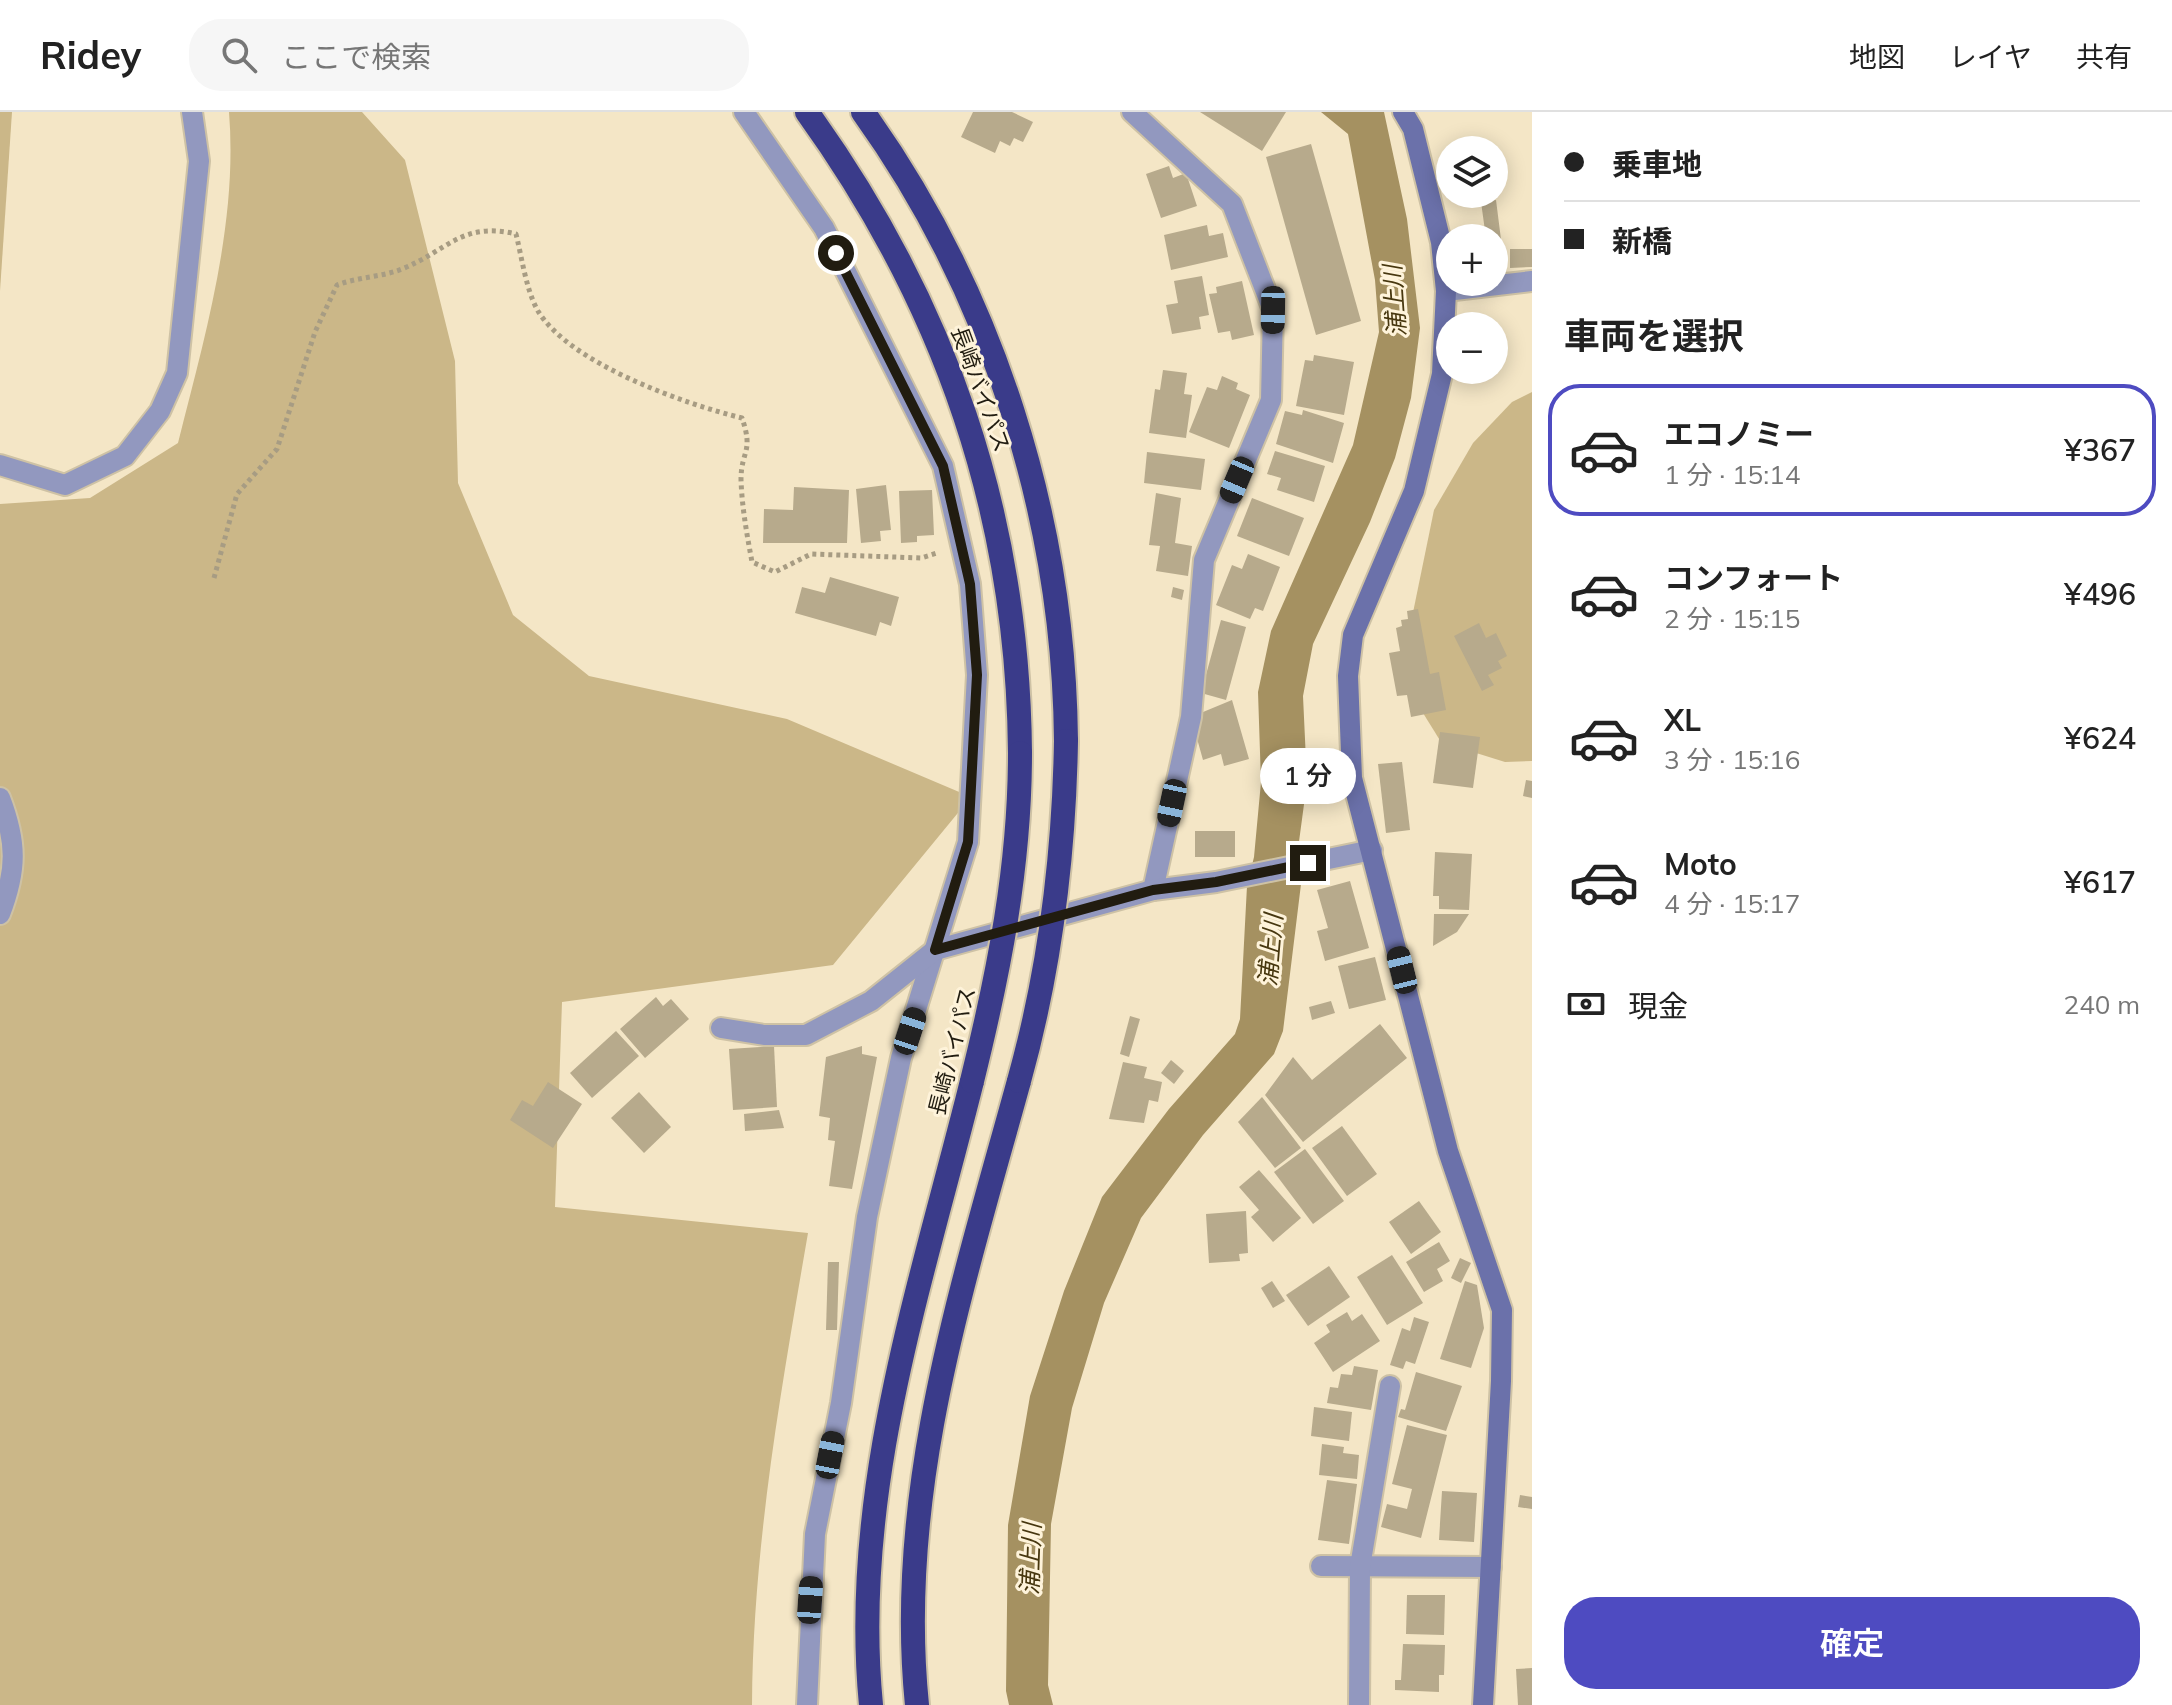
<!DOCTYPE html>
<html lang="ja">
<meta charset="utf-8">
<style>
body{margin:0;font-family:Mulish,"Noto Sans JP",sans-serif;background:#f6f6f6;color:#222;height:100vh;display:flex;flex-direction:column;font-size:30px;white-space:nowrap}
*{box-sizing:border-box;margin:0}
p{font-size:26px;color:#767676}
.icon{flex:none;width:44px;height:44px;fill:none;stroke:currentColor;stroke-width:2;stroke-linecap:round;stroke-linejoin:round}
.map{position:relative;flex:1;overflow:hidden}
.sheet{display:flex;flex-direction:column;background:#fff;width:640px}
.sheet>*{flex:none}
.top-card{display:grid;align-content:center;height:176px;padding:0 32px;background:#fff}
.controls{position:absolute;left:1436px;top:24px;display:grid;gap:16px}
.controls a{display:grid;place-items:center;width:72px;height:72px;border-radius:50%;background:#fff;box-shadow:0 4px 20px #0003;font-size:40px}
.end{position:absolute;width:36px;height:36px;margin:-18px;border:10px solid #211c10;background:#fff;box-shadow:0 0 0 4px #fff}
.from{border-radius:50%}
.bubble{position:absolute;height:56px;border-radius:28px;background:#fff;box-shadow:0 4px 20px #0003;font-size:26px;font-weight:600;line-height:56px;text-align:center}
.car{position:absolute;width:24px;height:48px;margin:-24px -12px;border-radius:10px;box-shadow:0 0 6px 2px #0007;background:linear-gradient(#222 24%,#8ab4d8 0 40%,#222 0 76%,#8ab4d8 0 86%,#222 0)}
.top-card b{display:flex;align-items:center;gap:28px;height:76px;font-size:30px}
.top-card b+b{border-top:2px solid #e0e0e0}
.top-card i{width:20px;height:20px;background:#222}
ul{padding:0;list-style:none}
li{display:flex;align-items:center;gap:24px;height:132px;margin:0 16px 12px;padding:0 16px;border:4px solid transparent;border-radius:32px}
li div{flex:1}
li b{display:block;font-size:30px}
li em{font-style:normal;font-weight:600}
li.current{border-color:#4e4bc1}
li>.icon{width:72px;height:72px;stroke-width:1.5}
h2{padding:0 32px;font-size:36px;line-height:96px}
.pay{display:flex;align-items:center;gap:20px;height:88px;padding:0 32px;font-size:30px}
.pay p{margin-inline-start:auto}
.action{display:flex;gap:16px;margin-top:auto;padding:16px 32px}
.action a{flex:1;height:92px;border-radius:32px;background:#4e4bc1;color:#fff;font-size:32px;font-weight:600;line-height:92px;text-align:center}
header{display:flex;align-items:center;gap:48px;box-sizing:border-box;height:112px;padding:0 40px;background:#fff;border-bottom:2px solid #e0e0e0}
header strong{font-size:38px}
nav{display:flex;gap:44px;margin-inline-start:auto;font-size:28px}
.search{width:560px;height:72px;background:#f6f6f6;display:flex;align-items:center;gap:20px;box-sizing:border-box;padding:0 28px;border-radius:32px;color:#767676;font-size:30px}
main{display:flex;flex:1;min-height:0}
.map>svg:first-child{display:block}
</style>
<header>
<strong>Ridey</strong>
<div class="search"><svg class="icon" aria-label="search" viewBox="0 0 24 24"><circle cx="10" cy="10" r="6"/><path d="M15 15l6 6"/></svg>ここで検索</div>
<nav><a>地図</a><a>レイヤ</a><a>共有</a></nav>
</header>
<main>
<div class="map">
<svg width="1532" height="1593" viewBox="0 0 1532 1593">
<rect width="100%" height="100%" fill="#f4e6c6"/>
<g fill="#cbb788">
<polygon points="0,0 12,0 0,179"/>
<path d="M229 0H362L405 48 455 249 458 371 513 503 589 564 787 607 971 685 833 853 562 890 555 1095 808 1121C781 1278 753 1433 752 1593H0V392L90 386 178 331C205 224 238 111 229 0Z"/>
<polygon points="1532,280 1532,649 1505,650 1441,630 1400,564 1434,398 1473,331 1512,290"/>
</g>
<polygon fill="#a59161" points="1321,0 1384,0 1407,107 1420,216 1411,286 1395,346 1370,410 1313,532 1303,584 1307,670 1298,737 1302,764 1283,919 1274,942 1203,1023 1141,1106 1104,1191 1072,1296 1051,1412 1048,1573 1053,1593 1009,1593 1006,1579 1008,1413 1030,1284 1064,1179 1102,1085 1169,997 1235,922 1240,907 1247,774 1254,745 1261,670 1258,580 1271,519 1353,333 1379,220 1375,168 1348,22"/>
<g fill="#b7aa8c">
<polygon points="973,0 1012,0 1033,10 1023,30 1014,26 1010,34 1000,29 995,41 961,25"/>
<polygon points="1200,0 1286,0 1262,39"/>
<polygon points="1311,32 1361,209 1316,223 1266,45"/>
<polygon points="1169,54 1173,66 1186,61 1197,94 1161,106 1146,62"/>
<polygon points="1496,88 1505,159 1494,160 1494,126 1486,126 1481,90"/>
<polygon points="1207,113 1209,124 1223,121 1228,145 1171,158 1164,123"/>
<polygon points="1510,137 1532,137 1532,155 1510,156"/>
<polygon points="1202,164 1209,203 1199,205 1201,217 1172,222 1166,193 1178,191 1174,169"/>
<polygon points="1242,169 1254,223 1232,228 1230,219 1218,221 1209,182 1217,181 1216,175"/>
<polygon points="1314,243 1354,250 1344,303 1296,294 1305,248 1313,249"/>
<polygon points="1163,258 1187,261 1184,282 1192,283 1186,326 1149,321 1155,277 1160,278"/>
<polygon points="1222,264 1238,271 1236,277 1250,283 1229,336 1189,320 1207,275 1217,278"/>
<polygon points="1303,298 1344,311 1333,351 1276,332 1285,299 1302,303"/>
<polygon points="1275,339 1325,354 1314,390 1277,378 1281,366 1267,362"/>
<polygon points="1147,340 1205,347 1201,378 1144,371"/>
<polygon points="886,373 891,418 880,419 881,429 861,431 856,377"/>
<polygon points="794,375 849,378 847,431 763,431 764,397 793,398"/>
<polygon points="932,378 934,423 917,424 917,430 901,431 899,379"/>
<polygon points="1156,381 1181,386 1175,431 1192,434 1188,464 1156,459 1160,434 1149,433"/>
<polygon points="1252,386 1304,406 1289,444 1237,424"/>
<polygon points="1248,442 1280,455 1263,499 1255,496 1250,507 1216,493 1232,453 1242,457"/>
<polygon points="830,465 899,485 891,514 880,510 876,524 795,501 802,475 825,481"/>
<polygon points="1173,475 1184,478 1182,488 1171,485"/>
<polygon points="1418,497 1430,562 1439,560 1446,598 1411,605 1407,583 1397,584 1389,541 1400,539 1396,516 1402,514 1401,508 1408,507 1407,499"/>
<polygon points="1221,508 1246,515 1226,588 1201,581"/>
<polygon points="1479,511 1486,526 1496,521 1507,544 1498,549 1502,556 1488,563 1494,573 1482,579 1454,524"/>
<polygon points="1232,588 1249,647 1224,654 1221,642 1203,648 1191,605"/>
<polygon points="1440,620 1480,625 1473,676 1433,671"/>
<polygon points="1402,650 1410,718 1386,721 1378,652"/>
<polygon points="1526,668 1532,669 1532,686 1523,684"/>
<rect x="1195" y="719" width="40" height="26"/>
<polygon points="1435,740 1472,742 1469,798 1439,797 1439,784 1433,784"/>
<polygon points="1350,769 1369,836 1325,849 1317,819 1328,816 1317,778"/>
<polygon points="1434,802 1469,802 1457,820 1433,834"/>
<polygon points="1375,845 1386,888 1349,897 1338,854"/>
<polygon points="656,885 663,894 671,887 689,907 645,946 620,917"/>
<polygon points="1331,889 1335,901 1312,908 1309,895"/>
<polygon points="1130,904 1140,907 1129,945 1120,942"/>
<polygon points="1380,912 1407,946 1303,1030 1265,983 1293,945 1312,968"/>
<polygon points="616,919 639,944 592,986 570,961"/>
<polygon points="774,934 777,995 733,998 729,937"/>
<polygon points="862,934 862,942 877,945 852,1077 829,1074 835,1029 828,1028 830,1006 819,1004 826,945"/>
<polygon points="1171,948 1184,959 1174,972 1161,961"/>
<polygon points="1123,950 1147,955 1144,966 1162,970 1158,990 1149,988 1144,1011 1109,1007"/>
<polygon points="548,970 582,992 553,1036 510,1008 522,988 533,994"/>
<polygon points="639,980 671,1015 644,1041 611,1006"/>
<polygon points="1262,985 1301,1036 1275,1056 1238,1010"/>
<polygon points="779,998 784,1016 745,1019 744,1002"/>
<polygon points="1342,1014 1377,1062 1347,1084 1312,1036"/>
<polygon points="1305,1037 1344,1089 1313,1112 1274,1060"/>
<polygon points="1259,1058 1301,1106 1273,1130 1251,1105 1259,1098 1239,1075"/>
<polygon points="1419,1089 1441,1120 1411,1142 1389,1110"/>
<polygon points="1246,1099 1248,1141 1239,1142 1240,1149 1209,1151 1206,1102"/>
<polygon points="1439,1130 1450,1149 1437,1157 1443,1169 1424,1180 1406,1150"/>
<polygon points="1392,1143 1423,1191 1387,1213 1357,1165"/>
<polygon points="1460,1146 1471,1151 1461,1171 1451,1166"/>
<polygon points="828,1150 839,1150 837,1218 826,1218"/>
<polygon points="1329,1154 1350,1185 1308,1214 1286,1183"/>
<polygon points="1272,1169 1285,1189 1273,1196 1261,1176"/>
<polygon points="1465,1169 1477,1173 1484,1216 1471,1256 1440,1247"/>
<polygon points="1347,1200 1352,1209 1362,1202 1380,1229 1333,1260 1314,1231 1330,1220 1326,1213"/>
<polygon points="1414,1205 1429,1210 1415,1252 1406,1249 1403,1257 1390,1253 1402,1216 1410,1219"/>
<polygon points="1354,1254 1378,1258 1371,1298 1327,1291 1330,1275 1338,1276 1341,1262 1352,1263"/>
<polygon points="1416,1260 1462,1274 1446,1319 1398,1305 1401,1297 1405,1298"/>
<polygon points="1314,1295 1352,1300 1349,1329 1311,1324"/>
<polygon points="1407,1313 1447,1323 1421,1426 1381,1415 1387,1392 1407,1397 1412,1377 1392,1372"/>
<polygon points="1322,1332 1344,1335 1343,1341 1359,1343 1357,1367 1319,1363"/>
<polygon points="1327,1368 1357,1372 1349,1432 1318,1428"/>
<polygon points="1442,1379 1477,1381 1474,1430 1439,1428"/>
<polygon points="1520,1383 1532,1385 1532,1397 1518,1395"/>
<polygon points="1407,1483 1445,1483 1444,1523 1406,1522"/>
<polygon points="1403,1532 1445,1533 1444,1563 1439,1563 1439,1580 1395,1578 1395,1568 1401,1568"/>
<polygon points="1532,1556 1532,1593 1518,1593 1516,1557"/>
</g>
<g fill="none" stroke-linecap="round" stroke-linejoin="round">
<defs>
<g id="street">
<polyline points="744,0 824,116 943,354 970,472 977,563 968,730 901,946 867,1105 841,1291 815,1422 807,1593"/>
<polyline points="1132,0 1232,92 1273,198 1271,288 1204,448 1191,605 1153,778"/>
<polyline points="1446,179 1532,169"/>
<polyline points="0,353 65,373 125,344 160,299 177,261 199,49 192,0"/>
<path d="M0 686C17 730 17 758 0 802"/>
<polyline points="721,916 764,923 806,923 871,889 935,838 1153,778 1216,770 1372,738"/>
<polyline points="1321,1454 1491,1455"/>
<polyline points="1359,1593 1360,1455 1390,1274"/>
</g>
<polyline id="secondary" points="1403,0 1413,17 1441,130 1446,179 1442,262 1414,379 1353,523 1348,564 1352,666 1448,1039 1502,1198 1501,1269 1483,1593"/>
<g id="highway">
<path d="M807 0C946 193 1018 403 1020 641"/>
<path d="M863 0C993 181 1064 407 1066 629"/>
<path d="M871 1593C850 1379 921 1174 972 969"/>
<path d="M917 1593C895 1379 963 1173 1019 969"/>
</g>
</defs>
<use href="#street" stroke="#cec2a5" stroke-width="24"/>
<use href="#secondary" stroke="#cec2a5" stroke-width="24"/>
<use href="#highway" stroke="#cec2a5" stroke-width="28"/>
<path stroke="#a79c83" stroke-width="5" stroke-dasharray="4 4" stroke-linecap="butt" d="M214 466 237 382 277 337 315 220 337 173C358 165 382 165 402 157 447 139 462 109 516 122 522 146 526 178 538 199 570 252 685 292 742 306 754 341 741 338 741 368 742 396 747 423 752 450L775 460 811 442 921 446 937 441"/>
<use href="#street" stroke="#9298bf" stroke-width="20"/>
<use href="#secondary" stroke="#6b71aa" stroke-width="20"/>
<use href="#highway" stroke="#3a3b8a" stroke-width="24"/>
<defs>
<g id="highway-bridge">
<path d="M972 969C999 860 1020 754 1020 641"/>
<path d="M1019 969C1050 858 1064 745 1066 629"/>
</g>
</defs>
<use href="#highway-bridge" stroke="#cec2a5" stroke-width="28" stroke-linecap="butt"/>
<use href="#highway-bridge" stroke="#3a3b8a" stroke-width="24"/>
</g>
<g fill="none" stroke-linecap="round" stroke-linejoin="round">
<polyline stroke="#211c10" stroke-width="10" points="836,141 943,354 970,472 977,563 968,730 935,838 1153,778 1216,770 1308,751"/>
</g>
<g text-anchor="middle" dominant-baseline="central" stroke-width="6" stroke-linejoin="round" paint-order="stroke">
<g font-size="22" fill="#211c10" stroke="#fef3da">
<text transform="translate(981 277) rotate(70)">長崎バイパス</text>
<text transform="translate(952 939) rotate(-76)">長崎バイパス</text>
</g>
<g font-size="24" font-style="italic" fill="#47370f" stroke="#fef3da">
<text transform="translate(1394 189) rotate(-94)">浦上川</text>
<text transform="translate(1270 838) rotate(-85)">浦上川</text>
<text transform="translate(1030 1447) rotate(-88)">浦上川</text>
</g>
</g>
</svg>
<div class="controls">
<a><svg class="icon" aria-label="layers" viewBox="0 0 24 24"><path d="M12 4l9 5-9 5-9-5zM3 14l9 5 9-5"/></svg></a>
<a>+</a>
<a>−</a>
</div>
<i class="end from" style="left:836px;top:141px"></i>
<i class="end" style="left:1308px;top:751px"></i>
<div class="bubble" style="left:1260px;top:636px;width:96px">1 分</div>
<i class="car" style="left:1273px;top:198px;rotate:181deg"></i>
<i class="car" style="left:1237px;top:368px;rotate:203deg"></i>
<i class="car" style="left:1172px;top:691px;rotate:192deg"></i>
<i class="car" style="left:1402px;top:858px;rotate:346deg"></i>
<i class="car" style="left:910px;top:919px;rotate:18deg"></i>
<i class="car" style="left:830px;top:1343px;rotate:11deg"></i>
<i class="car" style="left:810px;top:1488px;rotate:4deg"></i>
</div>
<section class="sheet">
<div class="top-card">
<b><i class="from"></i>乗車地</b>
<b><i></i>新橋</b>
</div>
<h2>車両を選択</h2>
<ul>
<li class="current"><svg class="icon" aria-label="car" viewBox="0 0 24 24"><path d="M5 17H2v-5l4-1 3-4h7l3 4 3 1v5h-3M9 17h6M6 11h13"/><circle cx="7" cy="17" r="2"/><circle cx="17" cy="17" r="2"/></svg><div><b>エコノミー</b><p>1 分 · 15:14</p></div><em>¥367</em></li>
<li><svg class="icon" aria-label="car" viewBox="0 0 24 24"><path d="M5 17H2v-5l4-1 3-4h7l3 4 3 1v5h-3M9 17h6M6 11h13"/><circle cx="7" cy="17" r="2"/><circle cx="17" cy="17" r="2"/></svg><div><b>コンフォート</b><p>2 分 · 15:15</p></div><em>¥496</em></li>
<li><svg class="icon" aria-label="car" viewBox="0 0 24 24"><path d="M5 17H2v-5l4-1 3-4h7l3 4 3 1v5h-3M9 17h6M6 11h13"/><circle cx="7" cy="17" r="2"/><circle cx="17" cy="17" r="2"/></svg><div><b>XL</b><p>3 分 · 15:16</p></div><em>¥624</em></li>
<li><svg class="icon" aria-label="car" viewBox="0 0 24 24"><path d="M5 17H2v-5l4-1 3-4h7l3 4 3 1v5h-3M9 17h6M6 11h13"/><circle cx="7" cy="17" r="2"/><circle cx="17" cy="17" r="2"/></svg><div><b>Moto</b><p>4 分 · 15:17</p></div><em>¥617</em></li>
</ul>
<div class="pay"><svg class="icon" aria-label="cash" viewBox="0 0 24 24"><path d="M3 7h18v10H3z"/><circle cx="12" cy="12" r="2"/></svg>現金<p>240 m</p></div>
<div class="action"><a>確定</a></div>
</section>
</main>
